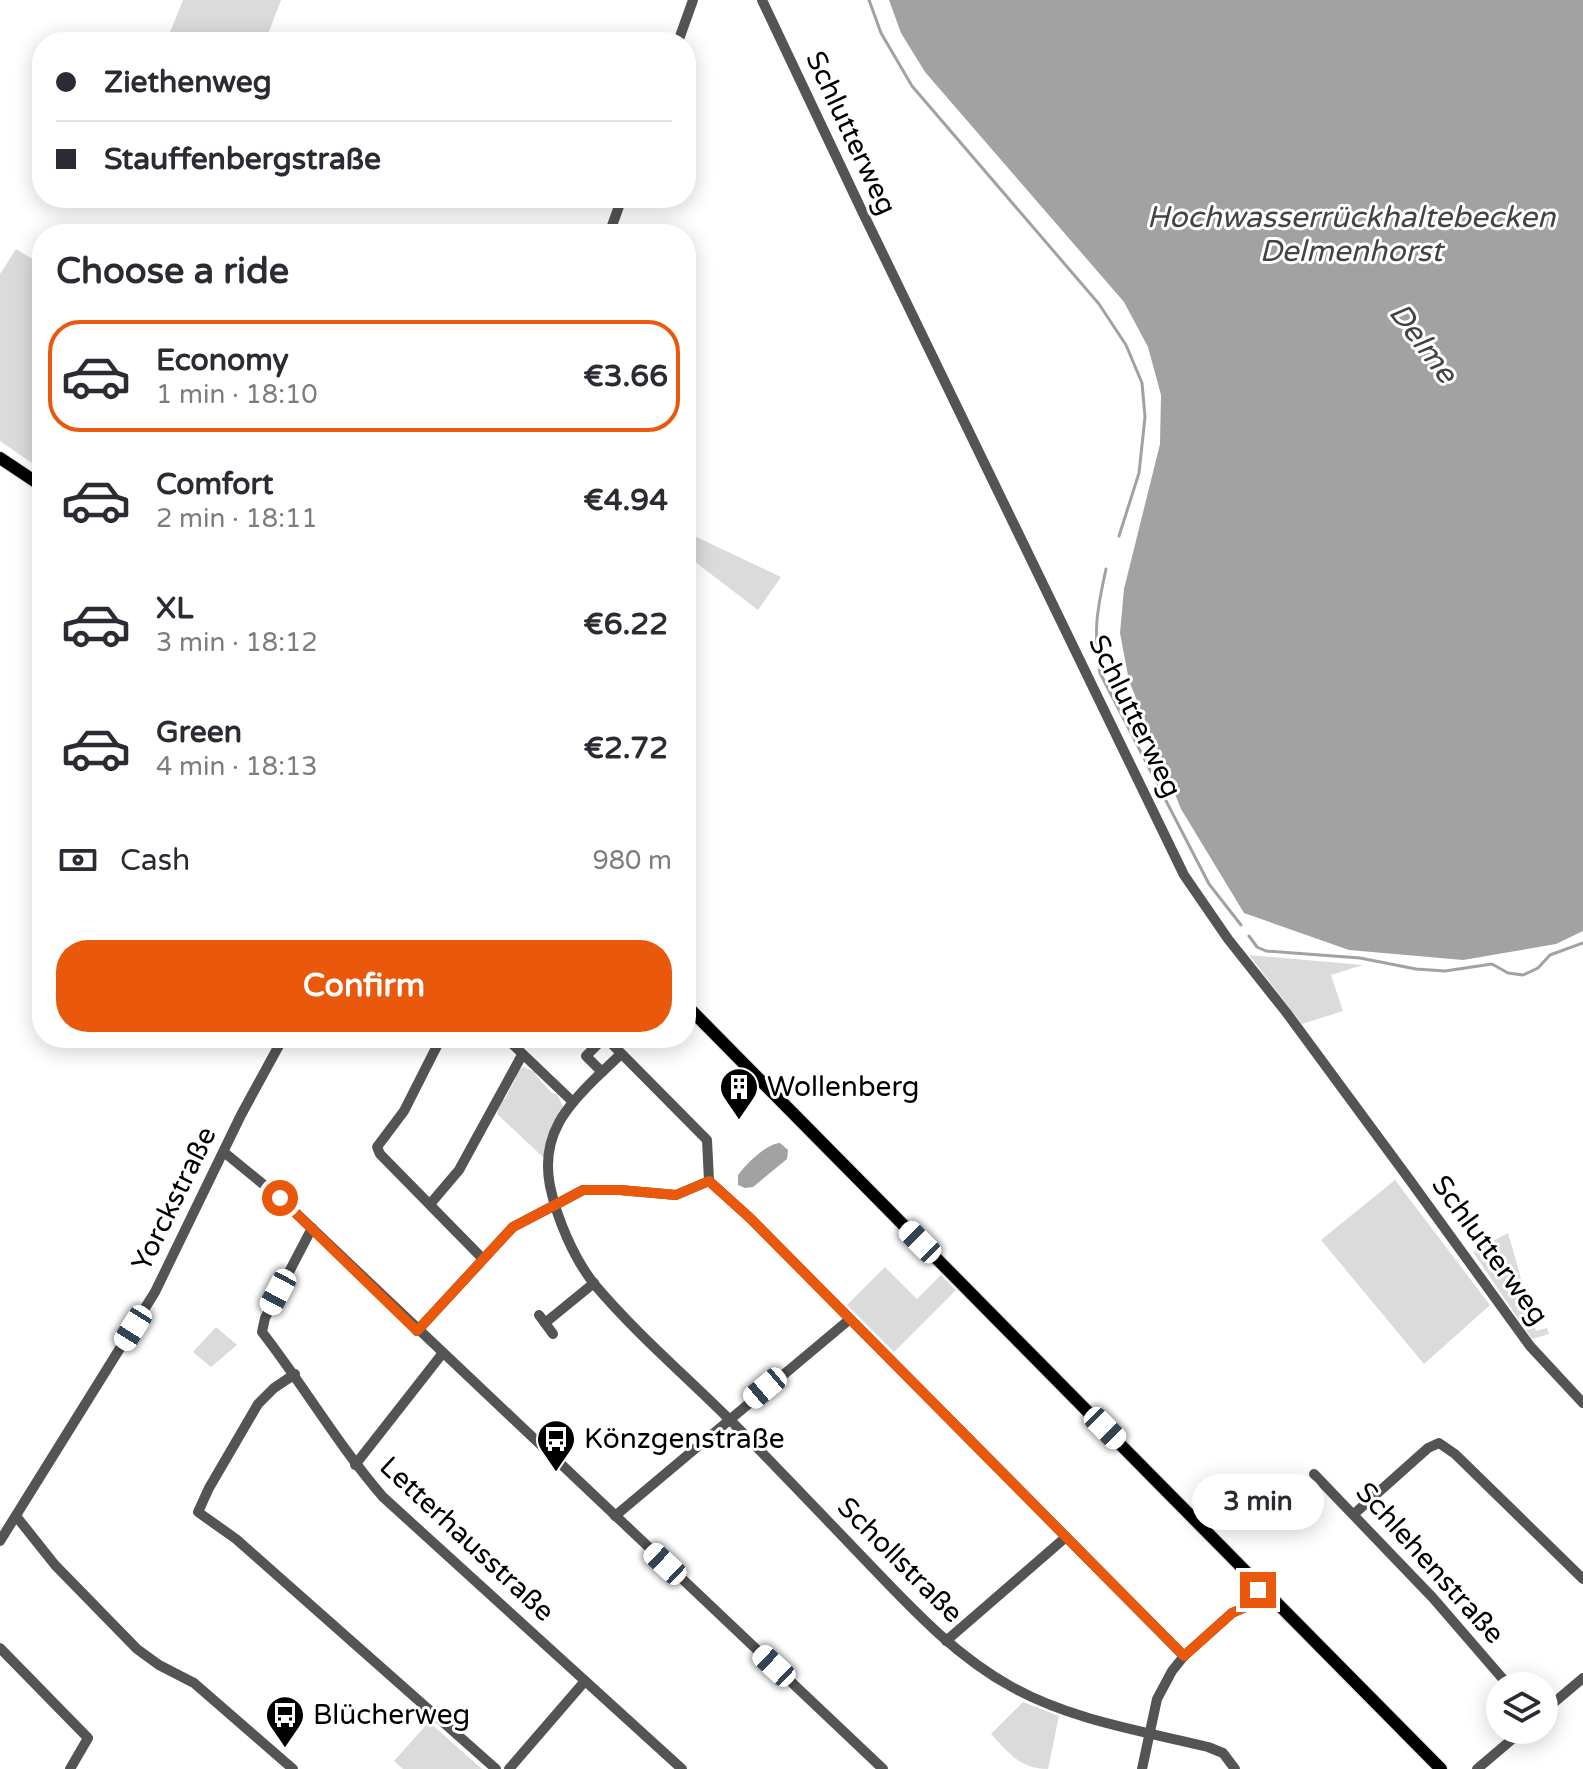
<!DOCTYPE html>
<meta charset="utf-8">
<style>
body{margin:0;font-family:"Varela Round",sans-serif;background:#f7f7f7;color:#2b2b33;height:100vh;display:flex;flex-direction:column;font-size:30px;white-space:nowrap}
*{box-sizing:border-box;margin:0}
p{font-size:26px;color:#7c7c81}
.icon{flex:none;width:44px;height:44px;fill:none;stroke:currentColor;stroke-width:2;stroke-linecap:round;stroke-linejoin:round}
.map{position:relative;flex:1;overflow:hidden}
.sheet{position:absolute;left:32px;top:224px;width:664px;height:824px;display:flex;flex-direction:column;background:#fff;border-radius:32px;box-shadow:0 4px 20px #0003}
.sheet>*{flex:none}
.hud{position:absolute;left:32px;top:32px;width:664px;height:176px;border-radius:32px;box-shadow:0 4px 20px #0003;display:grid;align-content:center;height:176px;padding:0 24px;background:#fff}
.tools{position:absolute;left:1486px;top:1672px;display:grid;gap:16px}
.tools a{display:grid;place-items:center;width:72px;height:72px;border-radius:50%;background:#fff;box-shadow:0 4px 20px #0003;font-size:40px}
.end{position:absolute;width:36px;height:36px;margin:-18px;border:10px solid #ea580c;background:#fff;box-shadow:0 0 0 4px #fff}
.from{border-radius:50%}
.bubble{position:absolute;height:56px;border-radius:28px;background:#fff;box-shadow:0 4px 20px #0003;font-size:26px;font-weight:700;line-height:56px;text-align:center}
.car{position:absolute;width:24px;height:48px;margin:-24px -12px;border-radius:10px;box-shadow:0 0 6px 2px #0007;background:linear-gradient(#fff 24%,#345 0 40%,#fff 0 76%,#345 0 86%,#fff 0)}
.hud b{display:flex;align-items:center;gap:28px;height:76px;font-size:30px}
.hud b+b{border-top:2px solid #e1e1e2}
.hud i{width:20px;height:20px;background:#2b2b33}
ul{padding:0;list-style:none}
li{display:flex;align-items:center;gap:24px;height:112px;margin:0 16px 12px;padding:0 8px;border:4px solid transparent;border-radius:32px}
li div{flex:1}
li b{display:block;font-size:30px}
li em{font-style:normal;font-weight:700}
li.selected{border-color:#ea580c}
li>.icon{width:72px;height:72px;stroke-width:1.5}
h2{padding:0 24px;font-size:36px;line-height:96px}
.pay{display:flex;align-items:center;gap:20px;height:88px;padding:0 24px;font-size:30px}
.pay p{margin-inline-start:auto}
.action{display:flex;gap:16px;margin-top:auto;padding:16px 24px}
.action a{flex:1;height:92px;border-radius:32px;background:#ea580c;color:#fff;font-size:32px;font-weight:700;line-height:92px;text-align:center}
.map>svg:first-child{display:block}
</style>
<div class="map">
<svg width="1583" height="1769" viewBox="0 0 1583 1769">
<rect width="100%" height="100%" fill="#fff"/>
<g fill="#dbdbdb">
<polygon points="183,0 281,0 265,42 166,42"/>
<polygon points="16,249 42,265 42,470 0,441 0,274"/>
<polygon points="686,532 781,577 758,610 686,555"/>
<polygon points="1249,955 1363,965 1331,975 1343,1011 1302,1024"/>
<polygon points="523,1067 535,1072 536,1076 552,1093 557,1094 563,1106 547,1138 547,1161 497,1114 500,1101 505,1099 516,1078 515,1074"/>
<polygon points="1395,1180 1490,1305 1424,1364 1321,1240"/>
<polygon points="1508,1233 1536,1331 1547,1328 1549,1334 1532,1339 1473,1252"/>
<polygon points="885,1267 917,1299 941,1275 956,1290 894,1352 847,1305"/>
<polygon points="216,1327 237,1345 211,1367 193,1352"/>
<path d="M1023 1702 1059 1716 1048 1769C1020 1769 1009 1753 991 1734Z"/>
<polygon points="429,1722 482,1769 403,1769 394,1761"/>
</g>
<g fill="#a2a2a2">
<polygon points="889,0 1583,0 1583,931 1556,944 1463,960 1349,950 1244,913 1181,809 1129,681 1120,633 1124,589 1160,444 1161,395 1148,347 1124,302 925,72 901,33"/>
<path d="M780 1143 788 1150 787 1159 753 1187 745 1188 738 1185V1175C747 1163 766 1144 780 1143Z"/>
</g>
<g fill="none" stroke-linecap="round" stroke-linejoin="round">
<g stroke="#a2a2a2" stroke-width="3">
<polyline points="869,0 881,33 912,86 1099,304 1126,345 1142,383 1145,417 1139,473 1119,536"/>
<path d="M1106 569C1097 610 1093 631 1100 673L1209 884 1241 925"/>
<polyline points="1249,936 1257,947 1266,951 1360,958 1416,969 1445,971 1492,964 1508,973 1523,975 1538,968 1550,955 1583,943"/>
</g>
<defs>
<g id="major">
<polyline points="0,458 42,486"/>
<polyline points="686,1005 1441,1769"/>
</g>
</defs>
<use href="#major" stroke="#dbdbdb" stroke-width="14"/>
<g stroke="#545454" stroke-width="10">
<polyline points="762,0 862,211 1184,875 1228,939 1286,1012 1409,1179 1530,1346 1583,1403"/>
<polyline points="678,42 693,0"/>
<polyline points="609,234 622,198"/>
<polyline points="441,1038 404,1111 377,1147 380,1154 483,1259"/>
<polyline points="506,1038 572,1101"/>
<polyline points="604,1038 586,1056 602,1072 621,1054"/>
<path d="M602 1072C567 1105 540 1135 550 1186 557 1219 574 1259 595 1285 639 1337 693 1382 740 1430 784 1475 827 1520 870 1565 914 1611 956 1656 1012 1687 1071 1720 1142 1731 1208 1747L1223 1753 1235 1769"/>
<polyline points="225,1153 280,1198 883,1769"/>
<polyline points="709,1181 750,1218 1184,1656"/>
<polyline points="431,1203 459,1170 522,1055"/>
<path d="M312 1228 265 1318 262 1332C304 1386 338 1445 383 1497L682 1769"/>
<polyline points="539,1315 545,1323 594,1283"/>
<polyline points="545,1323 553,1334"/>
<polyline points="417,1331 513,1227 555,1205 583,1190 620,1190 676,1195 709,1181 707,1140 606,1038"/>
<polyline points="295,1374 274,1388 258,1404 209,1488 198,1512 236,1539 496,1769"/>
<polyline points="355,1465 442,1354"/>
<polyline points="1314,1474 1433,1598 1509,1686"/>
<polyline points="1354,1514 1428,1448 1439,1443 1455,1454 1583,1579"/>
<polyline points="16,1516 55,1565 137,1649 159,1665 194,1683 293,1769"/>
<polyline points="615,1516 850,1319"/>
<polyline points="0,1541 155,1292 241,1115 283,1038"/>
<polyline points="946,1641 1066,1537"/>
<polyline points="0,1648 88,1738 70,1769"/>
<polyline points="1544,1711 1583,1678"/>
<polyline points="509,1769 585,1681"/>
<polyline points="1142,1769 1157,1699 1172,1671 1184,1656 1232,1613 1248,1606 1261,1587"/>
<polyline points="1477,1769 1523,1730"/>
</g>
<use href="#major" stroke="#000" stroke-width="12"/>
</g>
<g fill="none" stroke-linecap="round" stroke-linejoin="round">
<polyline stroke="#ea580c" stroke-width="10" points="280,1198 417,1331 513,1227 555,1205 583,1190 620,1190 676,1195 709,1181 750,1218 1184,1656 1232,1613 1248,1606 1258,1590"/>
</g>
<defs>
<symbol id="building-pin" viewBox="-11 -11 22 30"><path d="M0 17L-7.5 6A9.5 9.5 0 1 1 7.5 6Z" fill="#000" stroke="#fff"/><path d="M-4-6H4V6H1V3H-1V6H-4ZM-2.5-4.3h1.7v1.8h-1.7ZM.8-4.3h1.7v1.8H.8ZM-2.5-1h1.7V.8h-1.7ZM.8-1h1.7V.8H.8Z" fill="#fff"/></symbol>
<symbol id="bus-pin" viewBox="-11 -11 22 30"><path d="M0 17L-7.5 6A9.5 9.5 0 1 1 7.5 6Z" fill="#000" stroke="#fff"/><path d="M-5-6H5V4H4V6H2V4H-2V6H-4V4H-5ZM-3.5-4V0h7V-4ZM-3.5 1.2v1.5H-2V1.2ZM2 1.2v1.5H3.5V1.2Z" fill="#fff"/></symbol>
</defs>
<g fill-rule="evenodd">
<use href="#building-pin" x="717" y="1065" width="44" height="60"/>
<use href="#bus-pin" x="534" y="1417" width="44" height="60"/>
<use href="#bus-pin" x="263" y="1693" width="44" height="60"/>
</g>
<g text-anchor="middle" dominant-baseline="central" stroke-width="6" stroke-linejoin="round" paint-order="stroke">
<g font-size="28" fill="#000" stroke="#fff">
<text transform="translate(851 133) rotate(65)">Schlutterweg</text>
<text transform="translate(1135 716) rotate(64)">Schlutterweg</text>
<text transform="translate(174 1199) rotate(-64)">Yorckstraße</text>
<text transform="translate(1490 1250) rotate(54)">Schlutterweg</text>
<text transform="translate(467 1539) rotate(43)">Letterhausstraße</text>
<text transform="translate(900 1560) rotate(45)">Schollstraße</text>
<text transform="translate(1430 1563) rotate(48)">Schlehenstraße</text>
</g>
<g font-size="28" fill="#000" stroke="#fff" text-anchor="start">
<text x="767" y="1087">Wollenberg</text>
<text x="584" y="1439">Könzgenstraße</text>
<text x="313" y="1715">Blücherweg</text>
</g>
<g font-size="30" font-style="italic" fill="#434343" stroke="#fff">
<text x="1351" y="217">Hochwasserrückhaltebecken<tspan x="1351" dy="34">Delmenhorst</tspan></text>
<text transform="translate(1423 343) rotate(53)">Delme</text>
</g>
</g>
</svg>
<div class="tools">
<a><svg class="icon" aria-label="layers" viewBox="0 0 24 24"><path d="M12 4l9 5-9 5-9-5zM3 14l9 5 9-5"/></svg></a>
</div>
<i class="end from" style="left:280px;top:1198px"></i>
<i class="end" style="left:1258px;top:1590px"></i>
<div class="bubble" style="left:1192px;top:1474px;width:132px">3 min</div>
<i class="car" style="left:920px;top:1242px;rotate:315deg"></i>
<i class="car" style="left:278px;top:1292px;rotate:208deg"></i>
<i class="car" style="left:133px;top:1328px;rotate:212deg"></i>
<i class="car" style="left:765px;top:1388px;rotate:230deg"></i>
<i class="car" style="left:1105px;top:1428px;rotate:135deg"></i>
<i class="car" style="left:665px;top:1564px;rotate:313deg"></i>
<i class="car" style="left:774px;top:1666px;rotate:313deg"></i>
<div class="hud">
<b><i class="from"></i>Ziethenweg</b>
<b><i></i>Stauffenbergstraße</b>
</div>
<section class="sheet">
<h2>Choose a ride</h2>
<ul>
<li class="selected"><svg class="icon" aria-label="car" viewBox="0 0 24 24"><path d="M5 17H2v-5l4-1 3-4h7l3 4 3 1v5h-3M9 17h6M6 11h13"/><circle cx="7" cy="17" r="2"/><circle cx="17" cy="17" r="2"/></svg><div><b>Economy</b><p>1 min · 18:10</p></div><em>€3.66</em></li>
<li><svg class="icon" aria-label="car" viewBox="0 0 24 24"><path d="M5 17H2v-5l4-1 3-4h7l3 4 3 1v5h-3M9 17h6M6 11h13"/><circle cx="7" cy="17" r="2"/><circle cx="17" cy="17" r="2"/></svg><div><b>Comfort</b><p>2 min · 18:11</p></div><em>€4.94</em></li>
<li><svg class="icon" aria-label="car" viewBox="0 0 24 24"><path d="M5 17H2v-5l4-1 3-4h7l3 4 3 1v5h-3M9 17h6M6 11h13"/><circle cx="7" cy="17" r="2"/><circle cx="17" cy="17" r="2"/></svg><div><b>XL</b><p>3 min · 18:12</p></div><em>€6.22</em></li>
<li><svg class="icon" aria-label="car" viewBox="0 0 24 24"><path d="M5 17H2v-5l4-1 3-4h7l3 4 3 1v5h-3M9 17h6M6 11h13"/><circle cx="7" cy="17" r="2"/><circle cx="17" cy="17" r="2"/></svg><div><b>Green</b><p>4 min · 18:13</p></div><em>€2.72</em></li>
</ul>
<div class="pay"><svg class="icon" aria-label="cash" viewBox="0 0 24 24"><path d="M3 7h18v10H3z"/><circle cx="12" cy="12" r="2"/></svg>Cash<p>980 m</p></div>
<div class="action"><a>Confirm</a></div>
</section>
</div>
